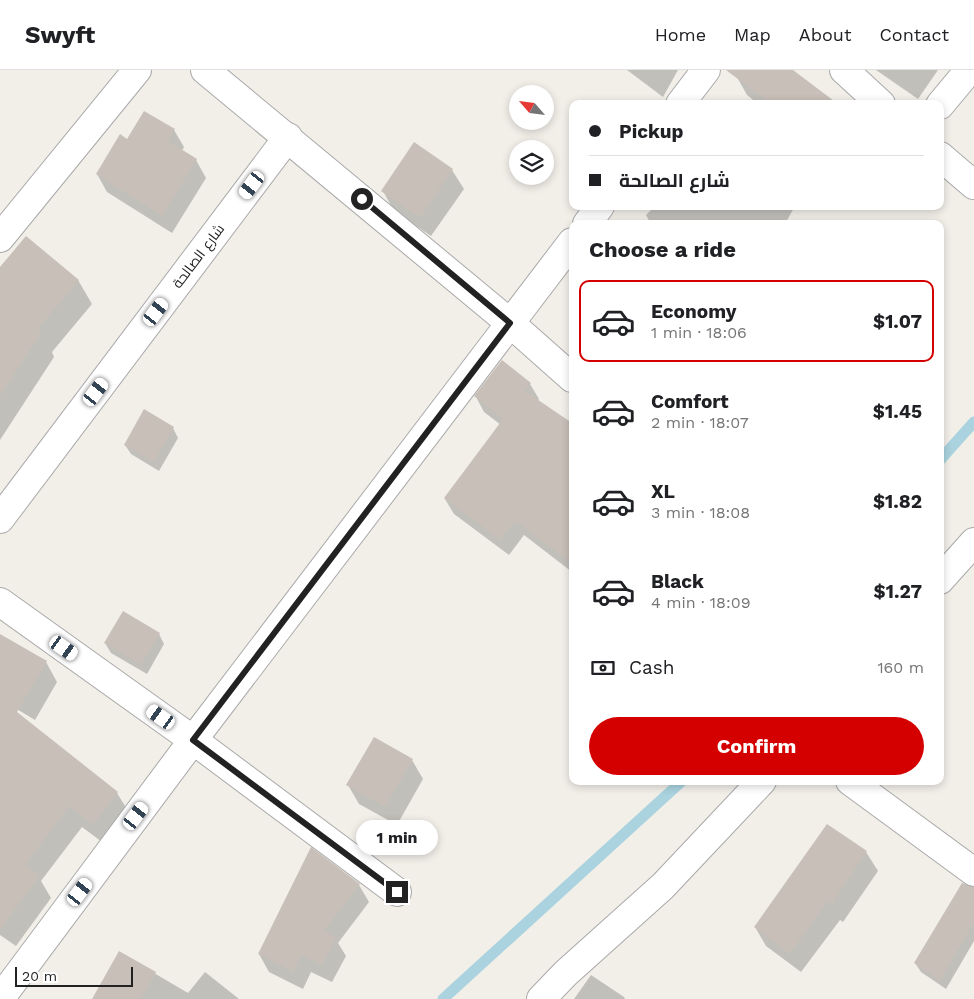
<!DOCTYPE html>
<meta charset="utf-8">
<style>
body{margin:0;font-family:"Work Sans",Cairo,sans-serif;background:#f6f6f6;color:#202124;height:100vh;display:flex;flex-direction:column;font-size:19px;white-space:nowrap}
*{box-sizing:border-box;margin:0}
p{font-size:16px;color:#757577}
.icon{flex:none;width:28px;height:28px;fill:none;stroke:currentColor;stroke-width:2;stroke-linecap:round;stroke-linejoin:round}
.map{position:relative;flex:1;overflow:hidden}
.drawer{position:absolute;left:569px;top:150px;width:375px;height:565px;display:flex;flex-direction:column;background:#fff;border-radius:10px;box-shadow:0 2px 8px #0003}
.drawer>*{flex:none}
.guide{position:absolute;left:569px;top:30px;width:375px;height:110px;border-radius:10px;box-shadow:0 2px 8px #0003;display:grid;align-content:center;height:110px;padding:0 20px;background:#fff}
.needle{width:32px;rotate:298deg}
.buttons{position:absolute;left:509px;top:15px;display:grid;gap:10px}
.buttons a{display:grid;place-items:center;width:45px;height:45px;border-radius:50%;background:#fff;box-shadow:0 2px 8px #0003;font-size:25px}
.scale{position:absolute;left:15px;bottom:12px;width:118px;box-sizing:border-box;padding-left:5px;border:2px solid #222;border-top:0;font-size:14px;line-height:18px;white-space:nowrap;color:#222;-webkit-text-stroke:4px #fff;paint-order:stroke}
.end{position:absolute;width:22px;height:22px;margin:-11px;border:6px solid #222;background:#fff;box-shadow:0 0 0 2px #fff}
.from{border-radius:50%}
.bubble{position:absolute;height:35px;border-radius:18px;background:#fff;box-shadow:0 2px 8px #0003;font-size:16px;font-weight:700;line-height:35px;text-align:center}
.car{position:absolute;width:15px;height:30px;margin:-15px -8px;border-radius:6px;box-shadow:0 0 4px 1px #0007;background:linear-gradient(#fff 24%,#345 0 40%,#fff 0 76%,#345 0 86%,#fff 0)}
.guide b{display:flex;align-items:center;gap:18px;height:48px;font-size:19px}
.guide b+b{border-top:1px solid #e0e0e0}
.guide i{width:12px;height:12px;background:#202124}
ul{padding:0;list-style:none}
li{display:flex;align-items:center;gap:15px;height:82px;margin:0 10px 8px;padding:0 10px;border:2px solid transparent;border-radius:10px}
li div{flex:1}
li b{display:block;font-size:19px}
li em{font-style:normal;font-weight:700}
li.on{border-color:#d40000}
li>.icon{width:45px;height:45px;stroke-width:1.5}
h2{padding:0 20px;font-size:22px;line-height:60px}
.pay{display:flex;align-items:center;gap:12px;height:55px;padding:0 20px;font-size:19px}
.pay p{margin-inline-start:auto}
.cta{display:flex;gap:10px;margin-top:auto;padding:10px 20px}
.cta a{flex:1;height:58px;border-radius:30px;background:#d40000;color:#fff;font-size:20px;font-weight:700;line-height:58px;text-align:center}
header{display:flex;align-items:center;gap:30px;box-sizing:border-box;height:70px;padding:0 25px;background:#fff;border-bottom:1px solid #e0e0e0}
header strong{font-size:24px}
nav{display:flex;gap:28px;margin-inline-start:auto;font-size:18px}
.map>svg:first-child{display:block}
</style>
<header>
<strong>Swyft</strong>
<nav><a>Home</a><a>Map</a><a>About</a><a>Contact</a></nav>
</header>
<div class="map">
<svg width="974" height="929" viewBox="0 0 974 929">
<rect width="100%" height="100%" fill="#f2efe9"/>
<g fill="#0003">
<polygon points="627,0 678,0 663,27"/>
<polygon points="742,0 791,0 836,34 758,34 747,25 737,7"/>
<polygon points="876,0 938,0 918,29"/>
<polygon points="174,60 184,77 182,81 196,90 206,108 172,163 107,122 97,104 128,70"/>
<polygon points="452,100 464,119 431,166 394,141 383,121"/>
<polygon points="655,136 795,136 785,154 651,154 646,145"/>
<polygon points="0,199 78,210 92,234 52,282 54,287 0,370"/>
<polygon points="530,314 539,329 537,331 572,354 572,502 524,465 509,485 454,444 445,429 501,355 484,342 476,327"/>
<polygon points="173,358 178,368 159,401 131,384 125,375"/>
<polygon points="159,564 164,574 147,604 111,583 105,573"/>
<polygon points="0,566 46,592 57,612 35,650 5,632 4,634 117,723 130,744 106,775 82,757 41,811 51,828 16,876 0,865"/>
<polygon points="412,690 423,709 397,755 359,734 348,715"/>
<polygon points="866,782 878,801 843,852 840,850 801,902 766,876 755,857"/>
<polygon points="359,815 369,832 338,873 346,886 332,912 311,902 303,919 269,902 259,884"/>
<polygon points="974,819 974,871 946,919 921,902 915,893"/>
<polygon points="120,883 188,923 205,902 239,929 101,929"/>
<polygon points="591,905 624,927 625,929 574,929"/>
</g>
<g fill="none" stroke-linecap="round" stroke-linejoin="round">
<g stroke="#aad3df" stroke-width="11">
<polyline points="940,390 974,352"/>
<polyline points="443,929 682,711"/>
</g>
</g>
<g fill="#c7bfb8">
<polygon points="726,0 793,0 838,34 771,34"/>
<polygon points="144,41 175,59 168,71 197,89 162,146 96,104 120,64 127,69"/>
<polygon points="414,72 453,99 420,148 381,121"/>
<polygon points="26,166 79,210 38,259 42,262 0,326 0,197"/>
<polygon points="502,290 531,313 525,321 572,353 572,494 515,451 500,470 444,428 503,349 474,326"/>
<polygon points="144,339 174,357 154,392 124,375"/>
<polygon points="123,541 160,563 141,595 104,573"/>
<polygon points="0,564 47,591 17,642 118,722 93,755 69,736 25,795 40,805 0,860"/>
<polygon points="374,667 413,689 385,737 346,715"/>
<polygon points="827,754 867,781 832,834 828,831 790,884 754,857"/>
<polygon points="311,777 360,814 324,861 336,867 322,895 301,885 293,902 258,884"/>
<polygon points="962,813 974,817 974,852 940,911 914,893"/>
<polygon points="119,881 156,902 141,929 92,929"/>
</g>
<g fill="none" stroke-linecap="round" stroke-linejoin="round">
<defs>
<g id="minor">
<polyline points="205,0 510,253 572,308"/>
<polyline points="844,0 881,34"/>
<polyline points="680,34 706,0"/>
<polyline points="940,35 969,0"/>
<polyline points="940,86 974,115"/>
<polyline points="587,154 600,136"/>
<polyline points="0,168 137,0"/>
<polyline points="0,449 288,67"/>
<polyline points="940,510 974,472"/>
<polyline points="0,532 193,670 397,822"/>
<polyline points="850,711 974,802"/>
<polyline points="0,929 193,670 572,172"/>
<polyline points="541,929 566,903 663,816 762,711"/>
</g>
</defs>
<use href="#minor" stroke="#a9a9a9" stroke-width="30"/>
<use href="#minor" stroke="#fff" stroke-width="28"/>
</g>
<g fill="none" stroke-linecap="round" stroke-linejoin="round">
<polyline stroke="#222" stroke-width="6" points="362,129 510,253 193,670 397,822"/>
</g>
<g text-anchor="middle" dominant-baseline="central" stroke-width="4" stroke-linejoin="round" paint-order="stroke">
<g font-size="14" fill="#222" stroke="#fff">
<text transform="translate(198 186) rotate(-53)">شارع الصالحة</text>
</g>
</g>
</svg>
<div class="buttons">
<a><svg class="needle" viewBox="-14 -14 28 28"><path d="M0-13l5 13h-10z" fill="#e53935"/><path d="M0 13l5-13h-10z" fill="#757577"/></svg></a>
<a><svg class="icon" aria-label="layers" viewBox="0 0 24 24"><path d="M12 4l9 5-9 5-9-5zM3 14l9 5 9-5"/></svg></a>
</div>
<div class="scale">20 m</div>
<i class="end from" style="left:362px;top:129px"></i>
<i class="end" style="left:397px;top:822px"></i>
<div class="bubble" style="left:356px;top:750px;width:82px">1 min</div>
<i class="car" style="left:252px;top:115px;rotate:217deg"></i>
<i class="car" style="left:156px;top:242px;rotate:37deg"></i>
<i class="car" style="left:96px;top:322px;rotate:37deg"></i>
<i class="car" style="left:64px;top:578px;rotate:125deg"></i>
<i class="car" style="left:161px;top:647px;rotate:305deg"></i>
<i class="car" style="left:136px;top:746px;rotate:37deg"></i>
<i class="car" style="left:80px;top:822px;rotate:37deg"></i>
<div class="guide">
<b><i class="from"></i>Pickup</b>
<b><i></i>شارع الصالحة</b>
</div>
<section class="drawer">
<h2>Choose a ride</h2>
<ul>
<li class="on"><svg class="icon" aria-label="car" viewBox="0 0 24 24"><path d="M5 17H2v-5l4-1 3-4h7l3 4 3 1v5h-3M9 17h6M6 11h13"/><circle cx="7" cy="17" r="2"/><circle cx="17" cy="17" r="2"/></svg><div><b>Economy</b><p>1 min · 18:06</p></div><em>$1.07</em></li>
<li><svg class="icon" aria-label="car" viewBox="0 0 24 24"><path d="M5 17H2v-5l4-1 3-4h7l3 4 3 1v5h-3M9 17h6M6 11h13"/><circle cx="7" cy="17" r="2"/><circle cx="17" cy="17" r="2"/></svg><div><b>Comfort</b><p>2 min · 18:07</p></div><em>$1.45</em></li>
<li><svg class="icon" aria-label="car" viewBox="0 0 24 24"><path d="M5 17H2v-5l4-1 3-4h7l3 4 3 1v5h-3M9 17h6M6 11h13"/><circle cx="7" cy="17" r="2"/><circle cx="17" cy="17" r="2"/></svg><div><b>XL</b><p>3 min · 18:08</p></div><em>$1.82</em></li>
<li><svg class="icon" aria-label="car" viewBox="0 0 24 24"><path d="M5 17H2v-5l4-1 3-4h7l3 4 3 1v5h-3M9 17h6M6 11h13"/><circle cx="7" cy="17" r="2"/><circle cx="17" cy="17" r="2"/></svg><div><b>Black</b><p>4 min · 18:09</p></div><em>$1.27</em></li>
</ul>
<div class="pay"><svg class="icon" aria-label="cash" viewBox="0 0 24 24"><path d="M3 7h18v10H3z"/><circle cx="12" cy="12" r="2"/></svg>Cash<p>160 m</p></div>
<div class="cta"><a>Confirm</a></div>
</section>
</div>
